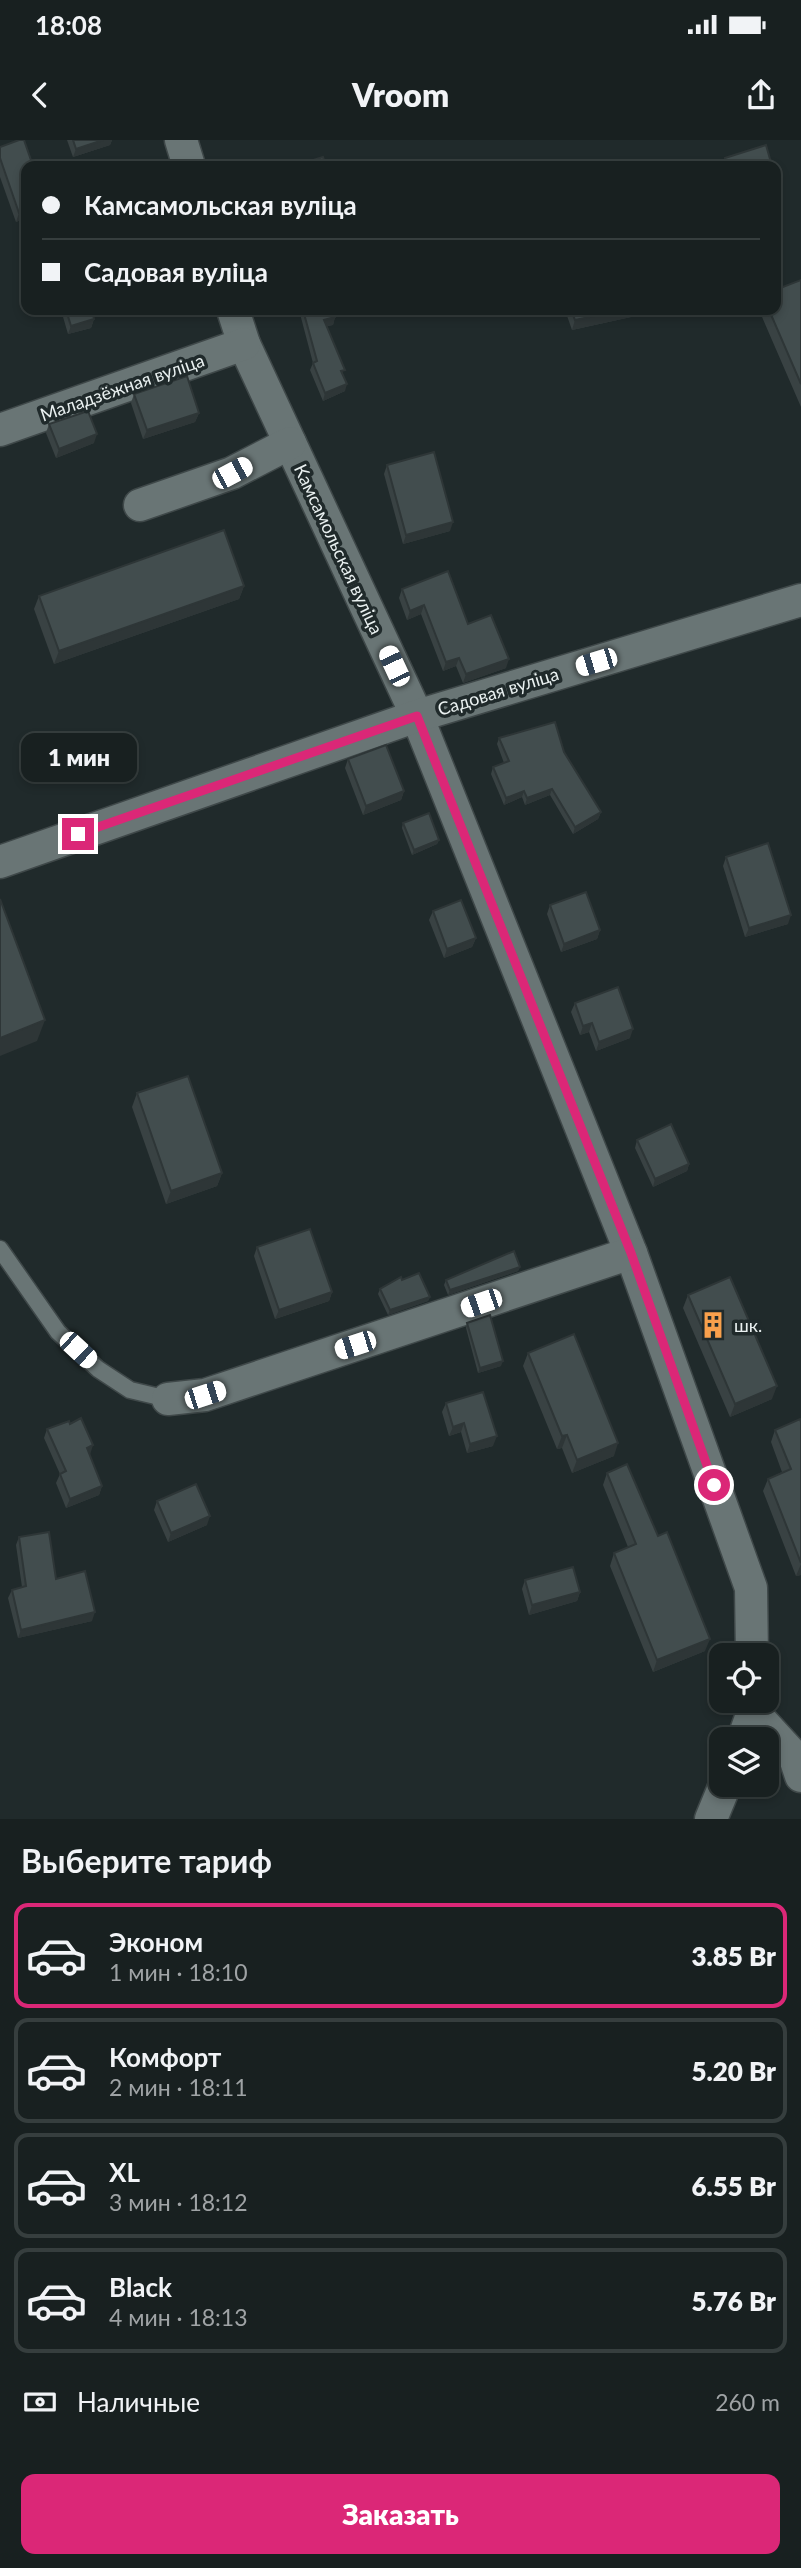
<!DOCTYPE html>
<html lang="ru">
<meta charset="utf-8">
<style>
body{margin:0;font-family:Lato,sans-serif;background:#252d2d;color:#f1f3f6;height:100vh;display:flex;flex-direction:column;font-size:26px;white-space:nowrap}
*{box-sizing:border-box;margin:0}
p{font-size:23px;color:#9fa3a5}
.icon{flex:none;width:38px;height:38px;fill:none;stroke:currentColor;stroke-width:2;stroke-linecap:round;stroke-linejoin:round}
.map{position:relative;height:1679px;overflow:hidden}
.drawer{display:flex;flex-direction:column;background:#182020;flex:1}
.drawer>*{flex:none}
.banner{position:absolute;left:21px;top:21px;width:760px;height:154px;border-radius:14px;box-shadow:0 4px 10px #0003,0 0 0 2px #363e3e;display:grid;align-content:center;height:154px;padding:0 21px;background:#182020}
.controls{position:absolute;left:709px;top:1503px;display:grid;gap:14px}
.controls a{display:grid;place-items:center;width:70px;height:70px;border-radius:14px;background:#182020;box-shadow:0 4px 10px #0003,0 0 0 2px #363e3e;font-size:35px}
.end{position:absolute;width:32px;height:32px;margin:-16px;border:9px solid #db2777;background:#fff;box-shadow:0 0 0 4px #fff}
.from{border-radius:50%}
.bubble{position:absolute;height:49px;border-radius:14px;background:#182020;box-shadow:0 4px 10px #0003,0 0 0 2px #363e3e;font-size:23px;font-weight:800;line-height:49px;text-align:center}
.car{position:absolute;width:21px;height:42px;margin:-21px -10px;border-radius:9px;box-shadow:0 0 5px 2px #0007;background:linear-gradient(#fff 24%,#345 0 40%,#fff 0 76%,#345 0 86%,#fff 0)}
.banner b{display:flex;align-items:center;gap:24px;height:66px;font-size:26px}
.banner b+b{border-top:2px solid #363e3e}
.banner i{width:18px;height:18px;background:#f1f3f6}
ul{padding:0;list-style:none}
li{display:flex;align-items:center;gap:21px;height:105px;margin:0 14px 10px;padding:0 7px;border:4px solid #363e3e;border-radius:14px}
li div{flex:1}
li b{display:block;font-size:26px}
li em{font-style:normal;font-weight:800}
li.on{border-color:#db2777}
li>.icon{width:63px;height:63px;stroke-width:1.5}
h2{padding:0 21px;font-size:32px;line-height:84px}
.pay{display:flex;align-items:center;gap:18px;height:77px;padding:0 21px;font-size:26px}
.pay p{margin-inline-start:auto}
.primary-button{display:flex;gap:14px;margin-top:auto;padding:14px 21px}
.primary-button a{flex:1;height:80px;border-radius:14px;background:#db2777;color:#fff;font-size:28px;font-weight:800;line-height:80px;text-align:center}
.status{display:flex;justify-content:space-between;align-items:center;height:49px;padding:0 35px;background:#182020;direction:ltr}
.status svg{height:19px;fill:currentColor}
header{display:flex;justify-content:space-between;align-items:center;height:91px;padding:0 21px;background:#182020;font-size:32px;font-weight:800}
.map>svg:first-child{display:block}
</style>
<div class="status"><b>18:08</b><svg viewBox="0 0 49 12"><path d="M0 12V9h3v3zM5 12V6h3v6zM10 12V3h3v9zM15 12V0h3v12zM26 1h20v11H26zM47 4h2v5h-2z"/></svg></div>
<header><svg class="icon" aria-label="back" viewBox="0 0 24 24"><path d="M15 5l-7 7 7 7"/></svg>Vroom<svg class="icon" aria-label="share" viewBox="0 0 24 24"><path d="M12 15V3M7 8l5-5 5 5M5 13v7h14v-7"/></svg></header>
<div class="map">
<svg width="801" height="1679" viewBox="0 0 801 1679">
<rect width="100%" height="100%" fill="#202a2b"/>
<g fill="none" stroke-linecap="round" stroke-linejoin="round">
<defs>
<polyline id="service" points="0,1109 58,1192 98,1229 130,1250 168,1259"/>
<g id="minor">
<polyline points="181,0 189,26"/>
<polyline points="233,170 244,204 417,576 631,1113 751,1448 752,1516"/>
<polyline points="0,290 244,204"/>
<polyline points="140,365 232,333 290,303"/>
<polyline points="0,722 417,576 801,460"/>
<polyline points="168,1259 205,1255 631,1113"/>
<polyline points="753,1561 753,1572 795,1618 801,1636"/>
<polyline points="743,1600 753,1572"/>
<polyline points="711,1679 725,1645"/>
</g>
</defs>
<use href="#service" stroke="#3f4849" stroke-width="19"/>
<use href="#minor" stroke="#3f4849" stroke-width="35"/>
<use href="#service" stroke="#697575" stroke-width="16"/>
<use href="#minor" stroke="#697575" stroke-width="32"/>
</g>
<g fill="#394243">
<polygon points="67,0 112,0 110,5 73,17"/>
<polygon points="0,7 26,78 16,82 0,37"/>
<polygon points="801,140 801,267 759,170 775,170"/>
<polygon points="61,170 109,170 93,176 94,179 91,188 68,194"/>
<polygon points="299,170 333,170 335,177 333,185 327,186 343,234 345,251 323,261 310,230 313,223"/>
<polygon points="565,170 633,170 631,177 572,190"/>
<polygon points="134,254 199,273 195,282 143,299 131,263"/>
<polygon points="49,284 94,303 56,318 46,293"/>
<polygon points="387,325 450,391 403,404 384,334"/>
<polygon points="244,446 239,459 54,524 34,469 39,456"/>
<polygon points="402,449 468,484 506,528 463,543 456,526 443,531 421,474 407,480 399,458"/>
<polygon points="499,598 564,612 601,672 598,679 573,694 550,655 525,665 522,657 504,665 491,634 493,627 504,623 497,604"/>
<polygon points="348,619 404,651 401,660 363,675 345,628"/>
<polygon points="403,683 439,700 437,704 412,715 402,688"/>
<polygon points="726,717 788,784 745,797 723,726"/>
<polygon points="550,765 600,790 597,799 561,812 547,774"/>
<polygon points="433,771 476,798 472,807 444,818 429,780"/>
<polygon points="575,863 630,898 596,911 589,892 580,895 571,872"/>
<polygon points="137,953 222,1033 217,1046 166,1064 132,967"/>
<polygon points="637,1000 689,1024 687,1031 653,1047 635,1008"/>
<polygon points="257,1107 332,1152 329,1161 275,1179 254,1116"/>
<polygon points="520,1127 518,1131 448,1155 444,1145 446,1140"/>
<polygon points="402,1140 430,1157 428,1161 388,1175 378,1154 380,1149"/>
<polygon points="688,1155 772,1259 730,1277 683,1168"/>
<polygon points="467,1183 501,1226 478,1233 466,1188"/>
<polygon points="528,1213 614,1316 572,1333 562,1308 557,1309 523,1226"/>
<polygon points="446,1263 493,1306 467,1313 461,1292 449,1296 442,1272"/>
<polygon points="801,1282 801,1435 796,1436 763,1351 768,1339 782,1332 771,1302 775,1290"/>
<polygon points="47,1289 90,1315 102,1346 99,1355 66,1368 56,1343 60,1334 44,1298"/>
<polygon points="607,1333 658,1396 705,1511 653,1532 610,1426 614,1413 628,1407 603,1345"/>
<polygon points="157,1361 207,1385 168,1402 154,1370"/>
<polygon points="19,1397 56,1439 92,1481 18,1498 8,1458 12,1450 22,1447 16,1405"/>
<polygon points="525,1440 580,1452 577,1461 529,1475 522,1449"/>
</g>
<g fill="#2e3637">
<polygon points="103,0 112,0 110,5 73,17 76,9"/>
<polygon points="26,70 26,78 16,82 19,73"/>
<polygon points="91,170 109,170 88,177"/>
<polygon points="624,170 633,170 631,177 572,190 575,180"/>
<polygon points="335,177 333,185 322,187 324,180"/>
<polygon points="94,179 91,188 68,194 71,186"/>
<polygon points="347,244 345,251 323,261 325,253"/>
<polygon points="199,273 195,282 143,299 147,290"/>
<polygon points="97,294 94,303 56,318 59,309"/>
<polygon points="453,382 450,391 403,404 406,395"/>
<polygon points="244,446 239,459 54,524 59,511"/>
<polygon points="424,465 421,474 407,480 410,471"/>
<polygon points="459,518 456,526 443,531 446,522"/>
<polygon points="509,519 506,528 463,543 466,534"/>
<polygon points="552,649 550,655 525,665 527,658"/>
<polygon points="404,651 401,660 363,675 366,666"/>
<polygon points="524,651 522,657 504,665 506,658"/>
<polygon points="601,672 598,679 573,694 575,687"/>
<polygon points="439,700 437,704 412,715 414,710"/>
<polygon points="791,775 788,784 745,797 749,788"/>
<polygon points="600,790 597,799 561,812 564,804"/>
<polygon points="476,798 472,807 444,818 447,809"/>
<polygon points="45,880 37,901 0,916 0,898"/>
<polygon points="592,883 589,892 580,895 583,886"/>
<polygon points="633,889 630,898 596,911 599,902"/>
<polygon points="689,1024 687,1031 653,1047 655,1039"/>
<polygon points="222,1033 217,1046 166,1064 171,1051"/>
<polygon points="520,1127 518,1131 448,1155 450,1150"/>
<polygon points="332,1152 329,1161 275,1179 279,1170"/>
<polygon points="430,1157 428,1161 388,1175 390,1170"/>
<polygon points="503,1221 501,1226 478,1233 480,1228"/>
<polygon points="777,1246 772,1259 730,1277 735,1264"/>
<polygon points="464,1283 461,1292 449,1296 453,1287"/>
<polygon points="567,1295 562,1308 557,1309 562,1296"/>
<polygon points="497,1296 493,1306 467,1313 470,1304"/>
<polygon points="618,1303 614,1316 572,1333 577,1320"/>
<polygon points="93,1305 90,1315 87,1308"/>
<polygon points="102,1346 99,1355 66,1368 70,1359"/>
<polygon points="210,1376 207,1385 168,1402 171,1393"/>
<polygon points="801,1424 801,1435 796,1436"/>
<polygon points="580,1452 577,1461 529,1475 532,1465"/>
<polygon points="95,1472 92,1481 18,1498 21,1490"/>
<polygon points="710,1499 705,1511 653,1532 657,1520"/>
</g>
<g fill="#424d4e" stroke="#2e3637" stroke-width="2">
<polygon points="19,0 24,0 33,26 26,26 26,70 19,73 0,18 0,7"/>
<polygon points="73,0 103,0 76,9"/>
<polygon points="766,5 772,26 727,26 725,18"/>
<polygon points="323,17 326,26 294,26"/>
<polygon points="801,140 801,244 769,170 775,170 775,150"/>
<polygon points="66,170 92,170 94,179 71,186"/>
<polygon points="303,170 333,170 335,177 324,180 345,230 341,231 347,244 325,253 313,223 317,221"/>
<polygon points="571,170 624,170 575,180"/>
<polygon points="187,236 199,273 147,290 134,254"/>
<polygon points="88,271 97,294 59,309 49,284"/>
<polygon points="434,312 453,382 406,395 387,325"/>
<polygon points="224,390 244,446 59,511 39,456"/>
<polygon points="448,431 468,484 491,475 509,519 466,534 459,518 446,522 424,465 410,471 402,449"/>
<polygon points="555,582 564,612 601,672 575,687 552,649 527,658 524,651 506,658 493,627 509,621 499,598"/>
<polygon points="386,605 404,651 366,666 348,619"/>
<polygon points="429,673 439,700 414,710 403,683"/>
<polygon points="768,703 791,775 749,788 726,717"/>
<polygon points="586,752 600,790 564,804 550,765"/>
<polygon points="0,759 45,880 0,898"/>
<polygon points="461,760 476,798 447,809 433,771"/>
<polygon points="618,847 633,889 599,902 592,883 583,886 575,863"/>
<polygon points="188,936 222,1033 171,1051 137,953"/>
<polygon points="671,984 689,1024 655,1039 637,1000"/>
<polygon points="310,1089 332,1152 279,1170 257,1107"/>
<polygon points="514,1111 520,1127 450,1150 446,1140"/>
<polygon points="419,1133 430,1157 390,1170 380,1149 401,1137 402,1140"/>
<polygon points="730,1137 777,1246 735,1264 688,1155"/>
<polygon points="490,1175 503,1221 480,1228 467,1183"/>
<polygon points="574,1194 618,1303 577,1320 567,1295 562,1296 528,1213"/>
<polygon points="483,1252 497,1296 470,1304 464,1283 453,1287 446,1263"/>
<polygon points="81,1278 93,1305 87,1308 102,1346 70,1359 60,1334 66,1331 47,1289 69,1281 70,1284"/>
<polygon points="800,1279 801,1282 801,1423 768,1339 791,1329 775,1290"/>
<polygon points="627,1324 658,1396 667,1392 710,1499 657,1520 614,1413 636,1404 607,1333"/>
<polygon points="196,1344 210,1376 171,1393 157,1361"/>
<polygon points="49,1392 56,1439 85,1431 95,1472 21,1490 12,1450 26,1446 19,1397"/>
<polygon points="573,1427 580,1452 532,1465 525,1440"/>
</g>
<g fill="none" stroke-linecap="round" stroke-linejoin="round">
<polyline stroke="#db2777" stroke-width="9" points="78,694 417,576 631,1113 714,1345"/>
</g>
<defs>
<symbol id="building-bare" viewBox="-9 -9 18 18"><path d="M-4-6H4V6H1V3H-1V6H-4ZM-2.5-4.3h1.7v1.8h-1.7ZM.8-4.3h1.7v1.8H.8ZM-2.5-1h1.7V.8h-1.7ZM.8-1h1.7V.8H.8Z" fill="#f9a04c" stroke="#202a2b" stroke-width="2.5" paint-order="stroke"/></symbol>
</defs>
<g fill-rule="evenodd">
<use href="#building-bare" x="694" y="1166" width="38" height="38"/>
</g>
<g text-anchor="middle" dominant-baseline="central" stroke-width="7" stroke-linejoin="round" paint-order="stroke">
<g font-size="18" fill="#eaf1f1" stroke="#202a2b">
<text transform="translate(122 247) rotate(-19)">Маладзёжная вуліца</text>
<text transform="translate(339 409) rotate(65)">Камсамольская вуліца</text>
<text transform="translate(498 551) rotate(-17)">Садовая вуліца</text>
</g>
<g font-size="18" fill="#eaf1f1" stroke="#202a2b" text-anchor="start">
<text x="734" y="1185">шк.</text>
</g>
</g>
</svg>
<div class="controls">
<a><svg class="icon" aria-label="locate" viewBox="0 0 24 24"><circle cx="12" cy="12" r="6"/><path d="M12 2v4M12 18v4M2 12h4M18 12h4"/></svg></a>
<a><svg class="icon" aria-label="layers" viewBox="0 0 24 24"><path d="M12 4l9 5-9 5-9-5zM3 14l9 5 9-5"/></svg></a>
</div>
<i class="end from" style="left:714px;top:1345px"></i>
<i class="end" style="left:78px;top:694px"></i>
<div class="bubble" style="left:21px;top:593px;width:116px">1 мин</div>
<i class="car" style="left:232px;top:333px;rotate:62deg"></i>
<i class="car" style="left:596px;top:522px;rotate:253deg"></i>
<i class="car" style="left:394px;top:526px;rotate:335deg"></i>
<i class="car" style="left:481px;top:1163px;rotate:251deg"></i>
<i class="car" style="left:355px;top:1205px;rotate:252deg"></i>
<i class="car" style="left:78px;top:1210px;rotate:133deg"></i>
<i class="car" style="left:205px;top:1255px;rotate:72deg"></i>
<div class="banner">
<b><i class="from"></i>Камсамольская вуліца</b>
<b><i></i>Садовая вуліца</b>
</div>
</div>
<section class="drawer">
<h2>Выберите тариф</h2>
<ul>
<li class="on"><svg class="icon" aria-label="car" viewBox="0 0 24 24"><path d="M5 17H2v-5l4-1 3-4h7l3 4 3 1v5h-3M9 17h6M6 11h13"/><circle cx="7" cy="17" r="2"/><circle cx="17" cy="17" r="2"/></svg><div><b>Эконом</b><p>1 мин · 18:10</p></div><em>3.85 Br</em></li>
<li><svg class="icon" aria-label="car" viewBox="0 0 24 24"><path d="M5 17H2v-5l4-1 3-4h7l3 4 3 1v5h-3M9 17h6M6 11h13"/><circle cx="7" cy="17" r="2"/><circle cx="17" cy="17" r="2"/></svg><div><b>Комфорт</b><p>2 мин · 18:11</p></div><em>5.20 Br</em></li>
<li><svg class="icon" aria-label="car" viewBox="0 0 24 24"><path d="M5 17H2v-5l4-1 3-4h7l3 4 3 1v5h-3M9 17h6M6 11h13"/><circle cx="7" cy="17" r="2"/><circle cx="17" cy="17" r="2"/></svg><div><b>XL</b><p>3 мин · 18:12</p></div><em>6.55 Br</em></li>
<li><svg class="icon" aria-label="car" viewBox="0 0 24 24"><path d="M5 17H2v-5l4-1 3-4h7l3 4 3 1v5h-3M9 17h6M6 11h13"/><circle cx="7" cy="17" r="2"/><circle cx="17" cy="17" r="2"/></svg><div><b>Black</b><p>4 мин · 18:13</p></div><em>5.76 Br</em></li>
</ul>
<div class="pay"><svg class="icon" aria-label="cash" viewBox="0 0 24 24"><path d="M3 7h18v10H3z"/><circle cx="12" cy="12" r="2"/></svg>Наличные<p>260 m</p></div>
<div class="primary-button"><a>Заказать</a></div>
</section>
